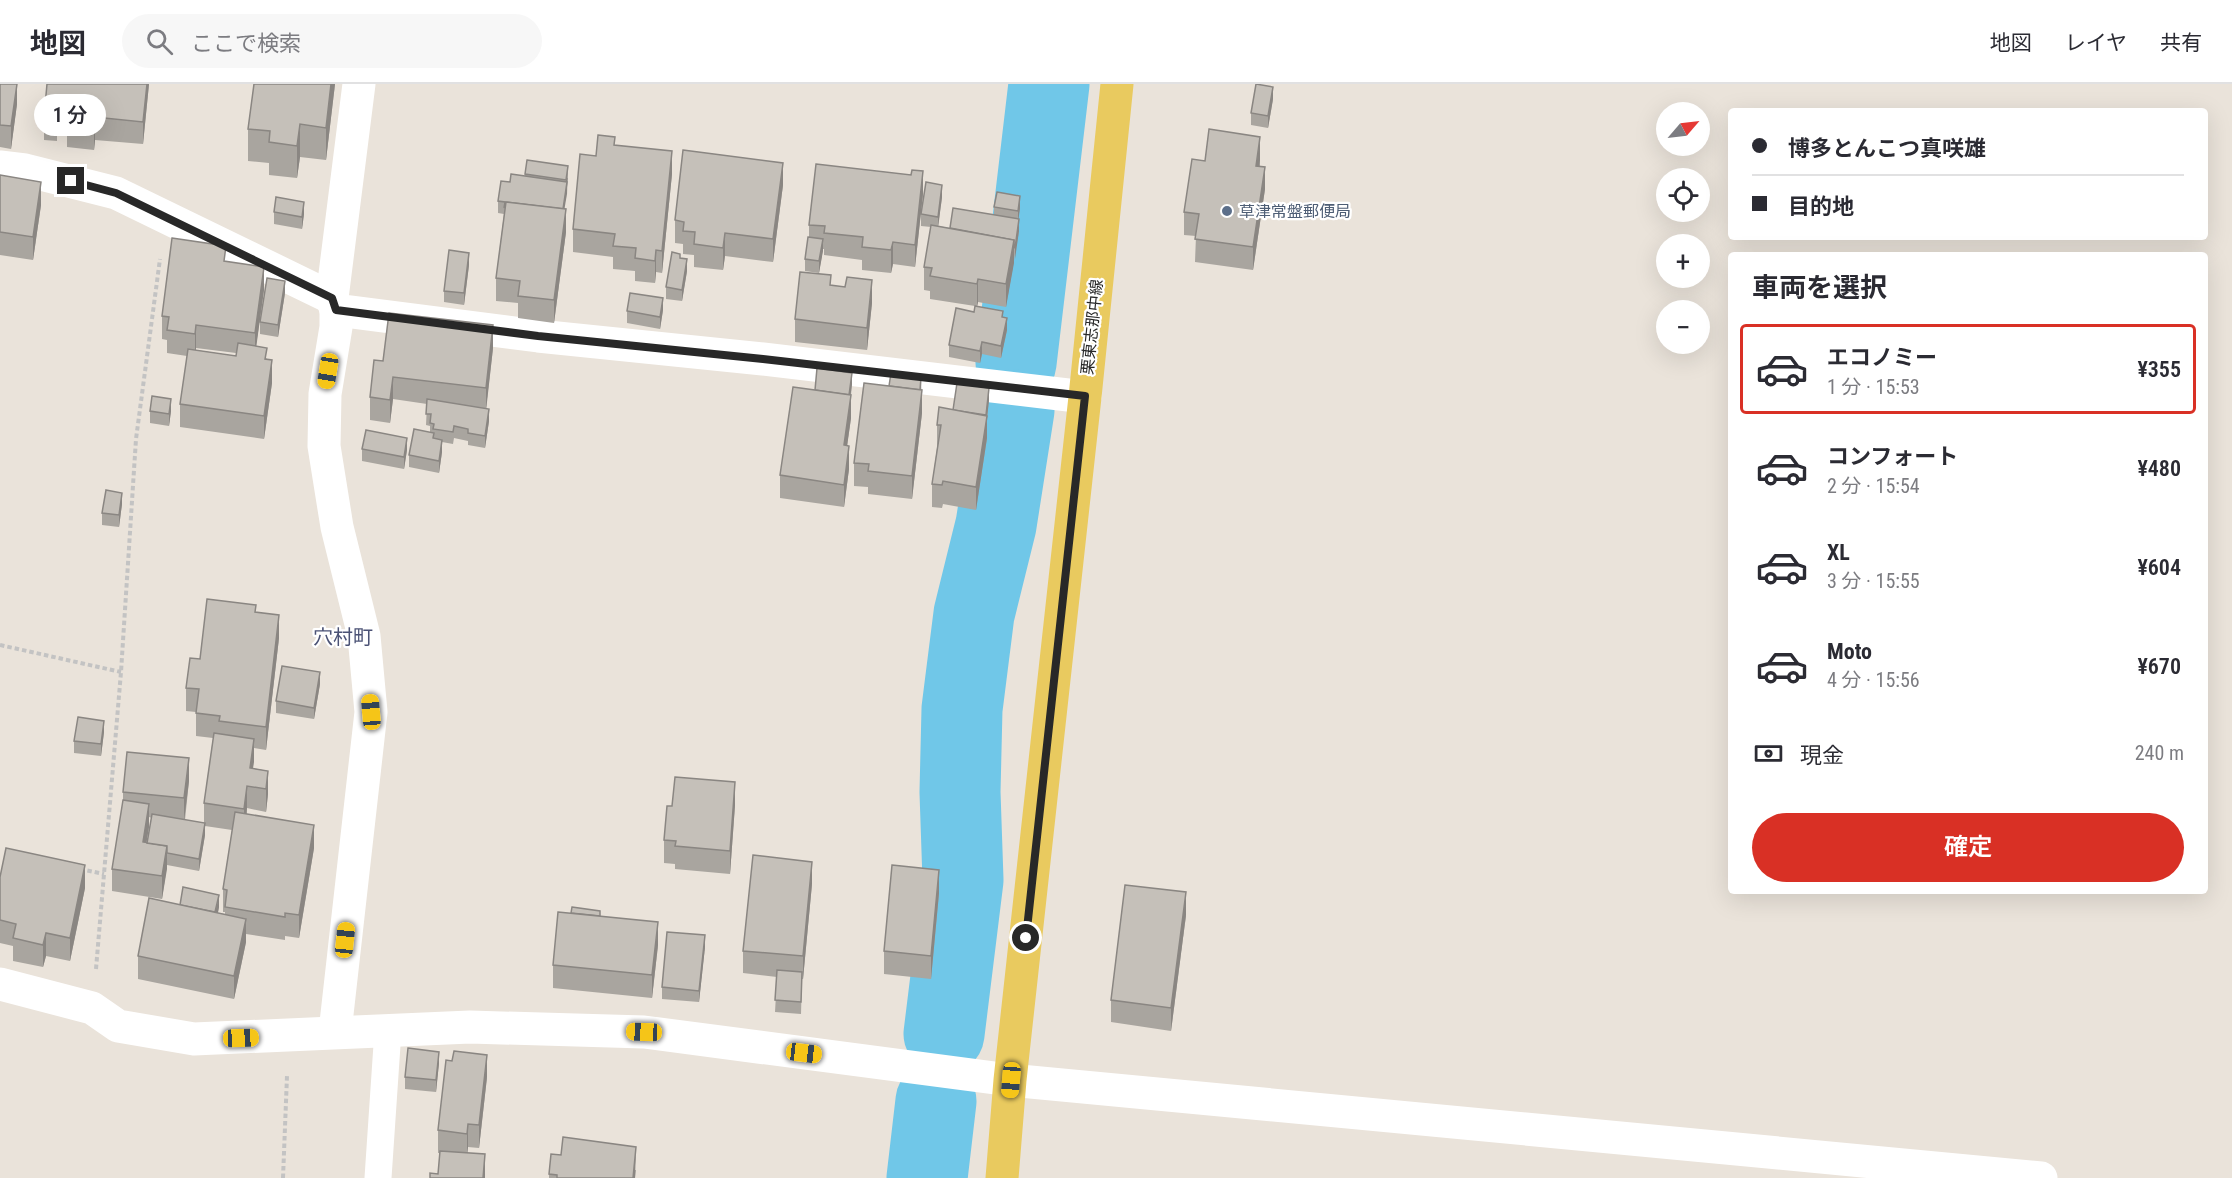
<!DOCTYPE html>
<html lang="ja">
<meta charset="utf-8">
<style>
body{margin:0;font-family:"Roboto Condensed","Noto Sans JP",sans-serif;background:#f7f7f7;color:#2b2b33;height:100vh;display:flex;flex-direction:column;font-size:22px;white-space:nowrap}
*{box-sizing:border-box;margin:0}
p{font-size:20px;color:#7c7c81}
.icon{flex:none;width:33px;height:33px;fill:none;stroke:currentColor;stroke-width:2;stroke-linecap:round;stroke-linejoin:round}
.map{position:relative;flex:1;overflow:hidden}
.side{position:absolute;left:1728px;top:168px;width:480px;height:642px;display:flex;flex-direction:column;background:#fff;border-radius:6px;box-shadow:0 6px 24px #0002}
.side>*{flex:none}
.top-card{position:absolute;left:1728px;top:24px;width:480px;height:132px;border-radius:6px;box-shadow:0 6px 24px #0002;display:grid;align-content:center;height:132px;padding:0 24px;background:#fff}
.needle{width:39px;rotate:62deg}
.buttons{position:absolute;left:1656px;top:18px;display:grid;gap:12px}
.buttons a{display:grid;place-items:center;width:54px;height:54px;border-radius:50%;background:#fff;box-shadow:0 6px 24px #0002;font-size:30px}
.end{position:absolute;width:27px;height:27px;margin:-14px;border:8px solid #282828;background:#fff;box-shadow:0 0 0 3px #fff}
.from{border-radius:50%}
.bubble{position:absolute;height:42px;border-radius:21px;background:#fff;box-shadow:0 6px 24px #0002;font-size:20px;font-weight:600;line-height:42px;text-align:center}
.car{position:absolute;width:18px;height:36px;margin:-18px -9px;border-radius:8px;box-shadow:0 0 4px 2px #0007;background:linear-gradient(#f5c518 24%,#345 0 40%,#f5c518 0 76%,#345 0 86%,#f5c518 0)}
.top-card b{display:flex;align-items:center;gap:21px;height:57px;font-size:22px}
.top-card b+b{border-top:2px solid #e1e1e2}
.top-card i{width:15px;height:15px;background:#2b2b33}
ul{padding:0;list-style:none}
li{display:flex;align-items:center;gap:18px;height:90px;margin:0 12px 9px;padding:0 12px;border:3px solid transparent;border-radius:6px}
li div{flex:1}
li b{display:block;font-size:22px}
li em{font-style:normal;font-weight:600}
li.on{border-color:#d93025}
li>.icon{width:54px;height:54px;stroke-width:1.5}
h2{padding:0 24px;font-size:27px;line-height:72px}
.pay{display:flex;align-items:center;gap:15px;height:66px;padding:0 24px;font-size:22px}
.pay p{margin-inline-start:auto}
.primary-button{display:flex;gap:12px;margin-top:auto;padding:12px 24px}
.primary-button a{flex:1;height:69px;border-radius:36px;background:#d93025;color:#fff;font-size:24px;font-weight:600;line-height:69px;text-align:center}
header{display:flex;align-items:center;gap:36px;box-sizing:border-box;height:84px;padding:0 30px;background:#fff;border-bottom:2px solid #e1e1e2}
header strong{font-size:28px}
nav{display:flex;gap:33px;margin-inline-start:auto;font-size:21px}
.search{width:420px;height:54px;background:#f7f7f7;display:flex;align-items:center;gap:15px;box-sizing:border-box;padding:0 21px;border-radius:33px;color:#7c7c81;font-size:22px}
.map>svg:first-child{display:block}
</style>
<header>
<strong>地図</strong>
<div class="search"><svg class="icon" aria-label="search" viewBox="0 0 24 24"><circle cx="10" cy="10" r="6"/><path d="M15 15l6 6"/></svg>ここで検索</div>
<nav><a>地図</a><a>レイヤ</a><a>共有</a></nav>
</header>
<div class="map">
<svg width="2232" height="1094" viewBox="0 0 2232 1094">
<rect width="100%" height="100%" fill="#eae3da"/>
<g fill="none" stroke-linecap="round" stroke-linejoin="round">
<g stroke="#70c7e8" stroke-width="81">
<polyline points="1016,279 1049,0"/>
<polyline points="944,950 963,796 960,708 962,625 974,530 996,441 1014,326"/>
<polyline points="927,1094 936,1017"/>
</g>
<g stroke="#c3c3c3" stroke-width="4" stroke-dasharray="4.5 3" stroke-linecap="butt">
<polyline points="0,561 121,588"/>
<polyline points="80,785 104,790"/>
<polyline points="96,885 121,588 136,355 160,175"/>
<polyline points="283,1094 287,992"/>
</g>
<polyline stroke="#fff" stroke-width="27" points="378,1094 388,946"/>
<g stroke="#fff" stroke-width="33">
<polyline points="359,0 332,214 336,226 538,252 763,275 1085,313"/>
<polyline points="0,83 25,86 116,109 332,214"/>
<polyline points="0,900 92,924 118,942 194,955 470,943 644,948 1010,996 2041,1094"/>
<polyline points="335,948 371,628 364,552 337,443 324,362 325,310 336,243 336,226"/>
</g>
<polyline stroke="#e9ca5f" stroke-width="33" points="1002,1094 1010,996 1085,313 1117,0"/>
</g>
<g fill="#a9a59f" fill-rule="evenodd">
<polygon points="0,0 17,20 11,65 0,63"/>
<polygon points="47,0 149,0 143,60 95,56 94,66 67,63 67,52 57,51 57,57 44,56 44,33"/>
<polygon points="254,0 335,0 326,76 300,73 297,94 269,91 269,79 248,77 248,45"/>
<polygon points="1273,15 1268,44 1251,41 1251,29"/>
<polygon points="615,61 672,90 662,189 656,188 655,199 635,197 635,187 613,185 613,173 573,168 573,145 596,72"/>
<polygon points="527,76 568,94 564,125 566,148 554,239 518,234 518,219 496,217 496,194 504,130 498,129 498,117 510,98 525,92"/>
<polygon points="1260,76 1260,82 1265,105 1253,186 1195,178 1196,152 1184,151 1184,128 1205,77"/>
<polygon points="0,91 41,121 33,176 0,171"/>
<polygon points="783,101 773,178 725,172 723,186 694,183 694,171 683,170 683,160 675,159 675,136"/>
<polygon points="923,110 915,183 893,180 891,189 862,186 862,176 824,171 824,165 823,165 819,189 805,187 805,175 809,154 809,141"/>
<polygon points="942,113 938,142 950,144 994,131 994,123 1020,124 1018,135 1019,147 1006,223 978,218 977,222 1003,234 1007,246 1001,274 982,270 980,279 949,273 949,261 974,228 975,222 930,215 930,207 924,206 924,183 931,143 921,142 921,130"/>
<polygon points="274,128 304,130 302,145 274,140"/>
<polygon points="680,174 687,187 682,217 666,215 666,203"/>
<path d="M226 178 264 206 256 262 267 275 272 299 264 355 180 343V320L187 272 167 269V256L162 255V232ZM196 264 236 269V272L196 266Z"/>
<polygon points="469,181 464,221 444,218 444,207"/>
<polygon points="285,209 278,253 260,250 260,238"/>
<polygon points="872,219 867,266 795,258 795,235"/>
<polygon points="663,226 660,245 627,239 627,227"/>
<polygon points="493,264 486,324 489,337 485,364 468,361 468,357 454,354 453,360 442,358 442,368 439,389 409,383 409,371 430,348 430,342 426,341 427,320 393,315 390,339 370,336 370,313 383,277"/>
<polygon points="921,293 922,329 912,415 868,410 868,403 854,402 854,379 889,302"/>
<polygon points="852,300 851,311 851,334 847,362 849,385 844,423 780,414 780,391 815,306"/>
<polygon points="989,316 987,334 987,354 976,426 943,420 942,424 932,423 932,400 937,364 937,341 953,326"/>
<polygon points="150,327 171,327 169,342 150,339"/>
<polygon points="362,365 407,366 404,385 362,377"/>
<polygon points="122,420 119,443 102,441 102,429"/>
<path d="M256 528 279 554 266 666 254 664 253 684 268 687V710L266 728 247 724V730L314 764 299 854 285 852V856L246 850V858L234 915 138 895V872L180 821 219 823 218 829 225 830V828H223V805L232 746 205 742V751L199 787 167 781 162 815 112 807V785L123 721V708L189 697 185 736 204 739V719L213 654 196 652V628L186 627V604L200 575ZM149 733 152 734 147 759 146 758 149 743Z"/>
<polygon points="320,600 314,635 276,629 276,617"/>
<polygon points="104,648 101,672 74,669 74,657"/>
<polygon points="735,721 730,790 675,785 675,780 664,779 664,756"/>
<polygon points="0,793 85,804 70,877 46,872 43,883 13,877 13,862 0,859"/>
<polygon points="812,800 803,895 802,895 801,930 775,928 777,893 743,889 743,867"/>
<polygon points="939,809 931,895 884,890 884,867"/>
<polygon points="1186,831 1171,947 1111,938 1111,916"/>
<polygon points="600,832 658,861 652,914 553,904 553,881"/>
<polygon points="705,863 699,918 662,915 662,903"/>
<polygon points="439,979 436,1008 405,1005 405,993"/>
<polygon points="487,993 479,1064 468,1063 467,1069 485,1070 438,1090 440,1069 438,1069 438,1046"/>
<polygon points="636,1086 635,1094 549,1094 549,1090"/>
</g>
<g fill="#8a8682">
<polygon points="17,0 17,20 11,65 11,42"/>
<polygon points="147,0 149,0 143,60 143,38"/>
<polygon points="331,0 335,0 326,76 326,44"/>
<polygon points="1273,3 1273,15 1268,44 1268,32"/>
<polygon points="95,33 95,56 94,66 94,43"/>
<polygon points="300,40 300,73 297,94 297,62"/>
<polygon points="1260,53 1260,76 1256,104 1256,82"/>
<polygon points="672,67 672,90 662,189 662,167"/>
<polygon points="783,79 783,101 773,178 773,155"/>
<polygon points="568,82 567,110 561,145 561,133"/>
<polygon points="1265,83 1265,105 1253,186 1253,163"/>
<polygon points="923,87 923,110 915,183 915,161"/>
<polygon points="41,98 41,121 33,176 33,153"/>
<polygon points="942,101 942,113 938,144 938,133"/>
<polygon points="1020,112 1020,124 1018,139 1018,127"/>
<polygon points="304,118 304,130 302,145 302,133"/>
<polygon points="566,125 566,148 554,239 554,216"/>
<polygon points="1019,135 1019,147 1015,175 1015,164"/>
<polygon points="725,149 725,172 723,186 723,164"/>
<polygon points="823,155 823,167 819,189 819,177"/>
<polygon points="1014,156 1014,179 1006,223 1006,200"/>
<polygon points="893,158 893,180 891,189 891,166"/>
<polygon points="656,166 656,188 655,199 655,177"/>
<polygon points="469,169 469,181 464,221 464,209"/>
<polygon points="687,175 687,187 682,217 682,206"/>
<polygon points="264,183 264,206 255,272 255,249"/>
<polygon points="978,195 978,218 977,223 977,200"/>
<polygon points="872,196 872,219 867,266 867,244"/>
<polygon points="285,197 285,209 278,253 278,241"/>
<polygon points="663,214 663,226 660,245 660,233"/>
<polygon points="1007,234 1007,246 1001,274 1001,262"/>
<polygon points="196,241 196,264 195,273 195,250"/>
<polygon points="493,241 493,264 486,327 486,304"/>
<polygon points="982,258 982,270 980,279 980,267"/>
<polygon points="272,276 272,299 264,355 264,332"/>
<polygon points="852,289 852,300 848,329 848,317"/>
<polygon points="393,293 393,315 390,339 390,316"/>
<polygon points="989,304 989,316 987,334 987,354 976,426 976,403"/>
<polygon points="922,306 922,329 912,415 912,392"/>
<polygon points="851,311 851,334 844,384 844,361"/>
<polygon points="171,315 171,327 169,342 169,330"/>
<polygon points="489,325 489,337 485,364 485,352"/>
<polygon points="407,354 407,366 404,385 404,373"/>
<polygon points="442,356 442,368 439,389 439,377"/>
<polygon points="849,362 849,385 844,423 844,401"/>
<polygon points="122,409 122,420 119,443 119,431"/>
<polygon points="279,531 279,554 266,666 266,643"/>
<polygon points="320,588 320,600 314,635 314,624"/>
<polygon points="104,637 104,648 101,672 101,660"/>
<polygon points="254,655 254,678 250,702 250,684"/>
<polygon points="189,674 189,697 184,737 184,714"/>
<polygon points="268,687 268,710 266,728 266,705"/>
<polygon points="735,698 735,721 730,790 730,767"/>
<polygon points="247,702 247,724 244,748 244,725"/>
<polygon points="149,720 149,743 143,781 143,758"/>
<polygon points="205,739 205,751 199,787 199,775"/>
<polygon points="314,741 314,764 299,854 299,831"/>
<polygon points="167,762 167,785 162,815 162,792"/>
<polygon points="812,778 812,800 803,895 803,872"/>
<polygon points="85,781 85,804 70,877 70,854"/>
<polygon points="939,786 939,809 931,895 931,872"/>
<polygon points="1186,808 1186,831 1171,947 1171,924"/>
<polygon points="219,811 219,823 214,846 214,835"/>
<polygon points="246,835 246,858 234,915 234,892"/>
<polygon points="658,838 658,861 652,914 652,891"/>
<polygon points="46,849 46,872 43,883 43,861"/>
<polygon points="705,851 705,863 699,918 699,907"/>
<polygon points="439,968 439,979 436,1008 436,996"/>
<polygon points="487,971 487,993 479,1064 479,1041"/>
<polygon points="468,1040 468,1063 467,1073 467,1050"/>
<polygon points="636,1063 635,1094 633,1094"/>
<polygon points="485,1070 485,1094 483,1094"/>
</g>
<g fill="#c5c0b9" stroke="#8a8682" stroke-width="1.5">
<polygon points="0,0 17,0 11,42 0,41"/>
<polygon points="47,0 147,0 143,38 95,33 94,43 67,40 68,29 57,28 57,34 44,33"/>
<polygon points="254,0 331,0 326,44 300,40 297,62 269,58 270,47 248,45"/>
<polygon points="1256,0 1273,3 1268,32 1251,29"/>
<polygon points="1209,45 1260,53 1256,82 1265,83 1253,163 1195,155 1199,130 1184,128 1192,75 1205,77"/>
<polygon points="598,51 615,53 614,61 672,67 662,167 656,166 655,177 635,174 636,164 613,162 615,150 573,145 580,70 596,72"/>
<polygon points="683,66 783,79 773,155 725,149 723,164 694,160 695,148 683,147 684,138 675,136"/>
<polygon points="527,76 568,82 566,96 525,90"/>
<polygon points="816,80 911,91 912,86 923,87 915,161 893,158 891,166 862,163 863,153 824,149 825,142 809,141"/>
<polygon points="511,90 567,98 563,125 506,118 504,124 505,118 498,117 501,97 510,98"/>
<polygon points="0,91 41,98 33,153 0,148"/>
<polygon points="926,98 942,101 938,133 921,130"/>
<polygon points="997,108 1020,112 1018,127 994,123"/>
<polygon points="276,113 304,118 302,133 274,128"/>
<polygon points="506,118 566,125 554,216 518,212 520,197 496,194"/>
<polygon points="953,124 1019,135 1015,164 1014,163 1014,156 950,144"/>
<polygon points="931,141 1014,156 1006,200 978,195 977,200 930,192 932,184 924,183"/>
<polygon points="808,153 823,155 819,177 805,175"/>
<polygon points="172,154 226,162 224,177 264,183 255,249 196,241 195,250 167,246 169,233 162,232"/>
<polygon points="449,166 469,169 464,209 444,207"/>
<polygon points="672,168 680,170 680,174 687,175 682,206 666,203"/>
<polygon points="800,188 831,191 830,201 845,203 847,193 872,196 867,244 795,235"/>
<polygon points="267,194 285,197 278,241 260,238"/>
<polygon points="630,209 663,214 660,233 627,227"/>
<polygon points="975,222 1003,227 1002,233 1007,234 1001,262 982,258 980,267 949,261 956,224 974,228"/>
<polygon points="389,229 493,241 486,304 393,293 390,316 370,313 374,276 383,277"/>
<polygon points="238,259 267,264 265,275 272,276 264,332 180,320 188,265 236,272"/>
<polygon points="817,284 852,289 849,311 815,306"/>
<polygon points="891,289 921,293 920,306 889,302"/>
<polygon points="864,299 922,306 912,392 868,387 869,380 854,379"/>
<polygon points="957,299 989,304 986,331 953,326"/>
<polygon points="793,303 851,311 844,361 849,362 844,401 780,391"/>
<polygon points="152,312 171,315 169,330 150,327"/>
<polygon points="427,315 489,325 485,352 468,349 468,345 454,342 453,348 433,345 434,340 430,339 431,330 426,330"/>
<polygon points="939,323 987,332 976,403 943,397 942,401 932,400 941,341 937,341"/>
<polygon points="414,345 434,349 433,354 442,356 439,377 409,371"/>
<polygon points="366,346 407,354 404,373 362,365"/>
<polygon points="106,406 122,409 119,431 102,429"/>
<polygon points="207,515 256,521 255,528 279,531 266,643 219,637 220,632 196,629 199,605 186,604 190,574 200,575"/>
<polygon points="282,582 320,588 314,624 276,617"/>
<polygon points="78,633 104,637 101,660 74,657"/>
<polygon points="214,649 254,655 250,684 268,687 266,705 247,702 244,725 204,719"/>
<polygon points="127,668 189,674 184,714 123,708"/>
<polygon points="675,693 735,698 730,767 675,762 676,757 664,756 667,722 672,722"/>
<polygon points="123,716 149,720 143,758 167,762 162,792 112,785"/>
<polygon points="235,728 314,741 299,831 285,829 285,833 225,823 227,806 223,805"/>
<polygon points="152,730 205,739 199,775 167,769 167,762 147,759"/>
<polygon points="6,764 85,781 70,854 46,849 43,861 13,854 16,840 0,836 0,793"/>
<polygon points="753,771 812,778 803,872 743,867"/>
<polygon points="892,781 939,786 931,872 884,867"/>
<polygon points="1125,801 1186,808 1171,924 1111,916"/>
<polygon points="183,803 219,811 215,828 180,821"/>
<polygon points="149,814 246,835 234,892 138,872"/>
<polygon points="572,823 600,827 600,832 571,829"/>
<polygon points="558,828 658,838 652,891 553,881"/>
<polygon points="667,848 705,851 699,907 662,903"/>
<polygon points="777,886 802,888 801,918 775,916"/>
<polygon points="408,964 439,968 436,996 405,993"/>
<polygon points="454,967 487,971 479,1041 468,1040 467,1050 438,1046 446,976 452,977"/>
<polygon points="563,1053 636,1063 633,1094 557,1094 557,1091 549,1090 551,1070 561,1071"/>
<polygon points="440,1067 485,1070 483,1094 430,1094 430,1089 438,1090"/>
</g>
<g fill="none" stroke-linecap="round" stroke-linejoin="round">
<polyline stroke="#282828" stroke-width="8" points="71,97 116,109 332,214 336,226 538,252 763,275 1085,312 1026,854"/>
</g>
<circle fill="#5c6f8a" stroke="#fff" stroke-width="2" cx="1227" cy="127" r="6"/>
<g text-anchor="middle" dominant-baseline="central" stroke-width="4.5" stroke-linejoin="round" paint-order="stroke">
<g font-size="16" fill="#4e5e75" stroke="#fff" text-anchor="start">
<text x="1239" y="127">草津常盤郵便局</text>
</g>
<g font-size="16" fill="#282828" stroke="#fff">
<text transform="translate(1092 243) rotate(-84)">栗東志那中線</text>
</g>
<g font-size="20" fill="#4b5275" stroke="#fff">
<text x="343" y="553">穴村町</text>
</g>
</g>
</svg>
<div class="buttons">
<a><svg class="needle" viewBox="-14 -14 28 28"><path d="M0-13l5 13h-10z" fill="#e53935"/><path d="M0 13l5-13h-10z" fill="#7c7c81"/></svg></a>
<a><svg class="icon" aria-label="locate" viewBox="0 0 24 24"><circle cx="12" cy="12" r="6"/><path d="M12 2v4M12 18v4M2 12h4M18 12h4"/></svg></a>
<a>+</a>
<a>−</a>
</div>
<i class="end from" style="left:1026px;top:854px"></i>
<i class="end" style="left:71px;top:97px"></i>
<div class="bubble" style="left:34px;top:10px;width:72px">1 分</div>
<i class="car" style="left:328px;top:287px;rotate:189deg"></i>
<i class="car" style="left:371px;top:628px;rotate:355deg"></i>
<i class="car" style="left:345px;top:856px;rotate:6deg"></i>
<i class="car" style="left:644px;top:948px;rotate:272deg"></i>
<i class="car" style="left:241px;top:954px;rotate:88deg"></i>
<i class="car" style="left:804px;top:969px;rotate:97deg"></i>
<i class="car" style="left:1011px;top:996px;rotate:185deg"></i>
<div class="top-card">
<b><i class="from"></i>博多とんこつ真咲雄</b>
<b><i></i>目的地</b>
</div>
<section class="side">
<h2>車両を選択</h2>
<ul>
<li class="on"><svg class="icon" aria-label="car" viewBox="0 0 24 24"><path d="M5 17H2v-5l4-1 3-4h7l3 4 3 1v5h-3M9 17h6M6 11h13"/><circle cx="7" cy="17" r="2"/><circle cx="17" cy="17" r="2"/></svg><div><b>エコノミー</b><p>1 分 · 15:53</p></div><em>¥355</em></li>
<li><svg class="icon" aria-label="car" viewBox="0 0 24 24"><path d="M5 17H2v-5l4-1 3-4h7l3 4 3 1v5h-3M9 17h6M6 11h13"/><circle cx="7" cy="17" r="2"/><circle cx="17" cy="17" r="2"/></svg><div><b>コンフォート</b><p>2 分 · 15:54</p></div><em>¥480</em></li>
<li><svg class="icon" aria-label="car" viewBox="0 0 24 24"><path d="M5 17H2v-5l4-1 3-4h7l3 4 3 1v5h-3M9 17h6M6 11h13"/><circle cx="7" cy="17" r="2"/><circle cx="17" cy="17" r="2"/></svg><div><b>XL</b><p>3 分 · 15:55</p></div><em>¥604</em></li>
<li><svg class="icon" aria-label="car" viewBox="0 0 24 24"><path d="M5 17H2v-5l4-1 3-4h7l3 4 3 1v5h-3M9 17h6M6 11h13"/><circle cx="7" cy="17" r="2"/><circle cx="17" cy="17" r="2"/></svg><div><b>Moto</b><p>4 分 · 15:56</p></div><em>¥670</em></li>
</ul>
<div class="pay"><svg class="icon" aria-label="cash" viewBox="0 0 24 24"><path d="M3 7h18v10H3z"/><circle cx="12" cy="12" r="2"/></svg>現金<p>240 m</p></div>
<div class="primary-button"><a>確定</a></div>
</section>
</div>
